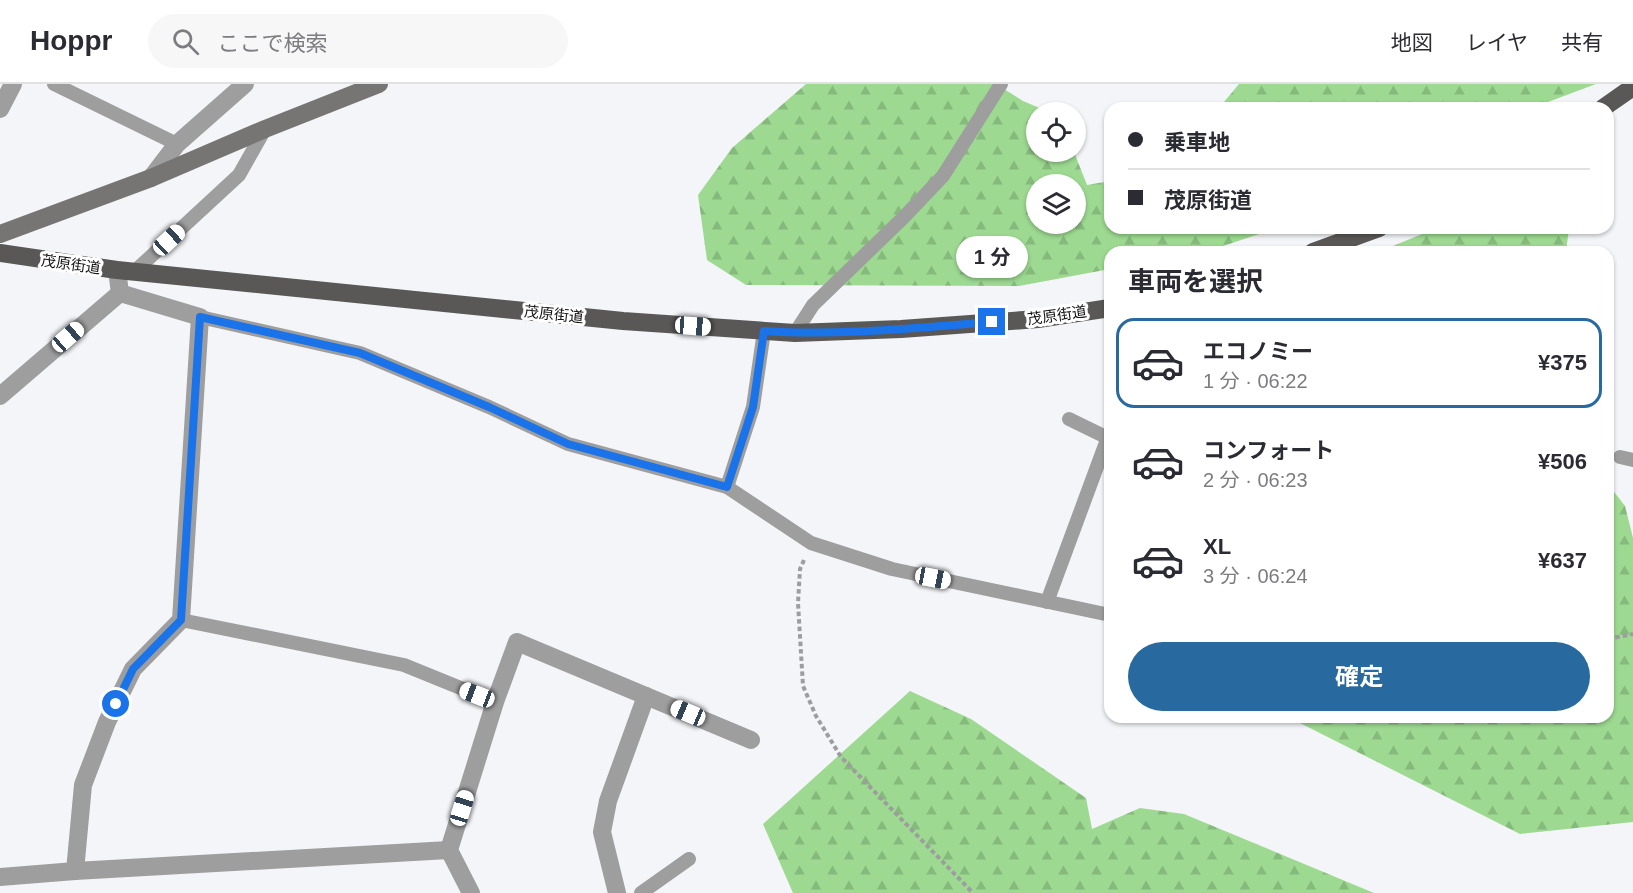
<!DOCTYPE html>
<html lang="ja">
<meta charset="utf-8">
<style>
body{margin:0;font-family:Helvetica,"Noto Sans JP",sans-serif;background:#f7f7f7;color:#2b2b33;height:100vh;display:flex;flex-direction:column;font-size:22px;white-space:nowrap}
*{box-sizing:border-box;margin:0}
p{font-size:20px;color:#7c7c81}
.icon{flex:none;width:33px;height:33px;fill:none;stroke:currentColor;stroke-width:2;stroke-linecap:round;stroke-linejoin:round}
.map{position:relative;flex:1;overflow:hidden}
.details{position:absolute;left:1104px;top:162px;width:510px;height:477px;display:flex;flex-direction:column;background:#fff;border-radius:18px;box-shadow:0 2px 4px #0004}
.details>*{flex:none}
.banner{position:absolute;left:1104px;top:18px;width:510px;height:132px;border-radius:18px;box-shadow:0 2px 4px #0004;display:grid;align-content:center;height:132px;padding:0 24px;background:#fff}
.fabs{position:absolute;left:1026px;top:18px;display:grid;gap:12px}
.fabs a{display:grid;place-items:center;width:60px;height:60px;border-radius:50%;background:#fff;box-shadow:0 2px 4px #0004;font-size:30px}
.end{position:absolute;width:27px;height:27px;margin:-14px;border:8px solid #1a73e8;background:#fff;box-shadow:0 0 0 3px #fff}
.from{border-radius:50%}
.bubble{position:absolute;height:42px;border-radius:21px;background:#fff;box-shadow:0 2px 4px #0004;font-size:20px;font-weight:700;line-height:42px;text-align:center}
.car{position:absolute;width:18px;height:36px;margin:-18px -9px;border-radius:8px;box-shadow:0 0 4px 2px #0007;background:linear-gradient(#fff 24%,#345 0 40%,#fff 0 76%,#345 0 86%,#fff 0)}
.banner b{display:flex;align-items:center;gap:21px;height:57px;font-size:22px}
.banner b+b{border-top:2px solid #e1e1e2}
.banner i{width:15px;height:15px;background:#2b2b33}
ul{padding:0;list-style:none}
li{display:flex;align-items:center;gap:18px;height:90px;margin:0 12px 9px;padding:0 12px;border:3px solid transparent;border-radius:18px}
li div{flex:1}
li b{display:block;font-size:22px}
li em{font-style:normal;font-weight:700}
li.selected{border-color:#28699f}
li>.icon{width:54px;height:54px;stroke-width:1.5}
h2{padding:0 24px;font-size:27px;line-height:72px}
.action{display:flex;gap:12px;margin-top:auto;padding:12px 24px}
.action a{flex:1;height:69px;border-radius:36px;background:#28699f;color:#fff;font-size:24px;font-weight:700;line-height:69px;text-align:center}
header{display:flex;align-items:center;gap:36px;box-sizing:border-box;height:84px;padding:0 30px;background:#fff;border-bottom:2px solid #e1e1e2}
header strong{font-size:28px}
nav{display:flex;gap:33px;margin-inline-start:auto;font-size:21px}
.search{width:420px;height:54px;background:#f7f7f7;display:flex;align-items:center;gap:15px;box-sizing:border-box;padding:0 21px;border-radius:33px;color:#7c7c81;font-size:22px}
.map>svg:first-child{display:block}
</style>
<header>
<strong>Hoppr</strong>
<div class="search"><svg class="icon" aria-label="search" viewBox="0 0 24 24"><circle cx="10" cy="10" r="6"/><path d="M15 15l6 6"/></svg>ここで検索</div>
<nav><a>地図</a><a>レイヤ</a><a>共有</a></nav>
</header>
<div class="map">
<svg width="1633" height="809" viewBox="0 0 1633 809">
<defs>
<pattern id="forest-firs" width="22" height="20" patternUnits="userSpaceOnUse" patternTransform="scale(1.5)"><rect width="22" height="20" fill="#9dd991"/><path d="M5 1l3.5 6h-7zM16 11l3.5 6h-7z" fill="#86b97c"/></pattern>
</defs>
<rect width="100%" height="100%" fill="#f4f5f8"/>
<g fill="url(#forest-firs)" fill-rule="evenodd">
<path d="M806 0H996L1023 17 1049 28H1036V68H1074L1087 101 1110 97V144H1277L1205 168H1110V185L1019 202 746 201 707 176 698 111 732 64ZM1036 100H1076V140H1036Z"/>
<polygon points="1239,0 1596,0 1532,24 1219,24"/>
<polygon points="1437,144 1569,144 1566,168 1378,168"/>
<polygon points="1608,400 1625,422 1633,454 1633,738 1520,750 1288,633 1608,633"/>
<polygon points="910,607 971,635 1086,714 1092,745 1140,724 1184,730 1374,809 793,809 763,740"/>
</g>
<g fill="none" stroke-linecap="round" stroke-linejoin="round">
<g stroke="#9d9d9f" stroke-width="4" stroke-dasharray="4.5 3" stroke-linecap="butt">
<polyline points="804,476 800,485 798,519 803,602 816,632 841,673 973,809"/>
<polyline points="1608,555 1633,550"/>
</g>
<g stroke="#9f9e9e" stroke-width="14">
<polyline points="54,0 177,60"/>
<polyline points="134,188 239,91 265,45"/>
<polyline points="200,233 360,269 489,323 568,360 727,403 811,459 892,485 1110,531"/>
<polyline points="795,249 813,221 904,133 943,92 1001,0"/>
<polyline points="1069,335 1110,355"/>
<polyline points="1620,373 1633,376"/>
<polyline points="727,403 753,323 764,247"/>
<polyline points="1047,518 1108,353"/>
<polyline points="181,536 404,581 495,618"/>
<polyline points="641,809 689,775"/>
</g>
<g stroke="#9f9e9e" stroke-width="18">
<polyline points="0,25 13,0"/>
<polyline points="151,94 177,60 245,0"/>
<polyline points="0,312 120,209"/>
<polyline points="75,787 83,701 107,638 133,585 181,536 200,233 120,209 117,186"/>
<polyline points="0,793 75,787 449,766"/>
<polyline points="471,809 449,766 495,618 517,558 751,656"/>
<polyline points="617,809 602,748 608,717 646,612"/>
</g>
<polyline stroke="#777574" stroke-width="18" points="0,150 151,94 265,45 379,0"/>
<g stroke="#5a5857" stroke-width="18">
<polyline points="1603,24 1633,3"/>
<polyline points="1313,168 1379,144"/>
<polyline points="0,169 117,186 623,237 795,249 901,245 1038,235 1110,224"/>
</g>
</g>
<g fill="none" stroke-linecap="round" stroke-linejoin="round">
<path stroke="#1a73e8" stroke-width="8" d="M116 620 133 585 181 536 200 233 360 269 489 323 568 360 727 403 753 323 764 247C840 252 917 244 992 238"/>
</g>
<g text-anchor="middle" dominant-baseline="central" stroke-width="6" stroke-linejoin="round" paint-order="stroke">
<g font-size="15" fill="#121213" stroke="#fff">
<text transform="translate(71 180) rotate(8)">茂原街道</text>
<text transform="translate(554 230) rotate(6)">茂原街道</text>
<text transform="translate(1057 231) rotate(-8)">茂原街道</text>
</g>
</g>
</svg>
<div class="fabs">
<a><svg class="icon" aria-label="locate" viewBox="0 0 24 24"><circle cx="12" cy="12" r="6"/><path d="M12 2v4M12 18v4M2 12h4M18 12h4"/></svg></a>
<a><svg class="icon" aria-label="layers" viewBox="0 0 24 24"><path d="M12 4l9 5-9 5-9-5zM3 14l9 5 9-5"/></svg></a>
</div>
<i class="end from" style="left:116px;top:620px"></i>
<i class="end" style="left:992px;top:238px"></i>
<div class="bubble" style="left:956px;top:152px;width:72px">1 分</div>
<i class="car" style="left:169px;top:156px;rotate:47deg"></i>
<i class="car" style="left:693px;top:242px;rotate:94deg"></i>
<i class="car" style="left:68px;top:253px;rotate:49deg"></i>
<i class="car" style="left:933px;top:494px;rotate:101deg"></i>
<i class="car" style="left:477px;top:611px;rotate:291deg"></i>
<i class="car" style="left:688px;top:629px;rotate:293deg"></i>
<i class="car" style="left:462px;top:724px;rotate:17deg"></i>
<div class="banner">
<b><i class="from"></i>乗車地</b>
<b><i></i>茂原街道</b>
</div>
<section class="details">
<h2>車両を選択</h2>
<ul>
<li class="selected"><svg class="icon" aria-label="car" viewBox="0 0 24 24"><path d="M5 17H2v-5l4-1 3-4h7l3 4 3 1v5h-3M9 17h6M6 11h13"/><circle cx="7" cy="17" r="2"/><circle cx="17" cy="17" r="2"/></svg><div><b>エコノミー</b><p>1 分 · 06:22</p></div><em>¥375</em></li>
<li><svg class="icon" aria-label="car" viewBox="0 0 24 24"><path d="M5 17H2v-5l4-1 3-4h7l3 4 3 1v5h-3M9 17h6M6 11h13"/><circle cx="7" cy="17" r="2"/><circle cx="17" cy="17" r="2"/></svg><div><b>コンフォート</b><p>2 分 · 06:23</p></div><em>¥506</em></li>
<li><svg class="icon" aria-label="car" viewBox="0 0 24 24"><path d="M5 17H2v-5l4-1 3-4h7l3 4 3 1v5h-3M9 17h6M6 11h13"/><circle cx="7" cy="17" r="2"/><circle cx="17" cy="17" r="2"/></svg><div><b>XL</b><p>3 分 · 06:24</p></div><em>¥637</em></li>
</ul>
<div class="action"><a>確定</a></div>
</section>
</div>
